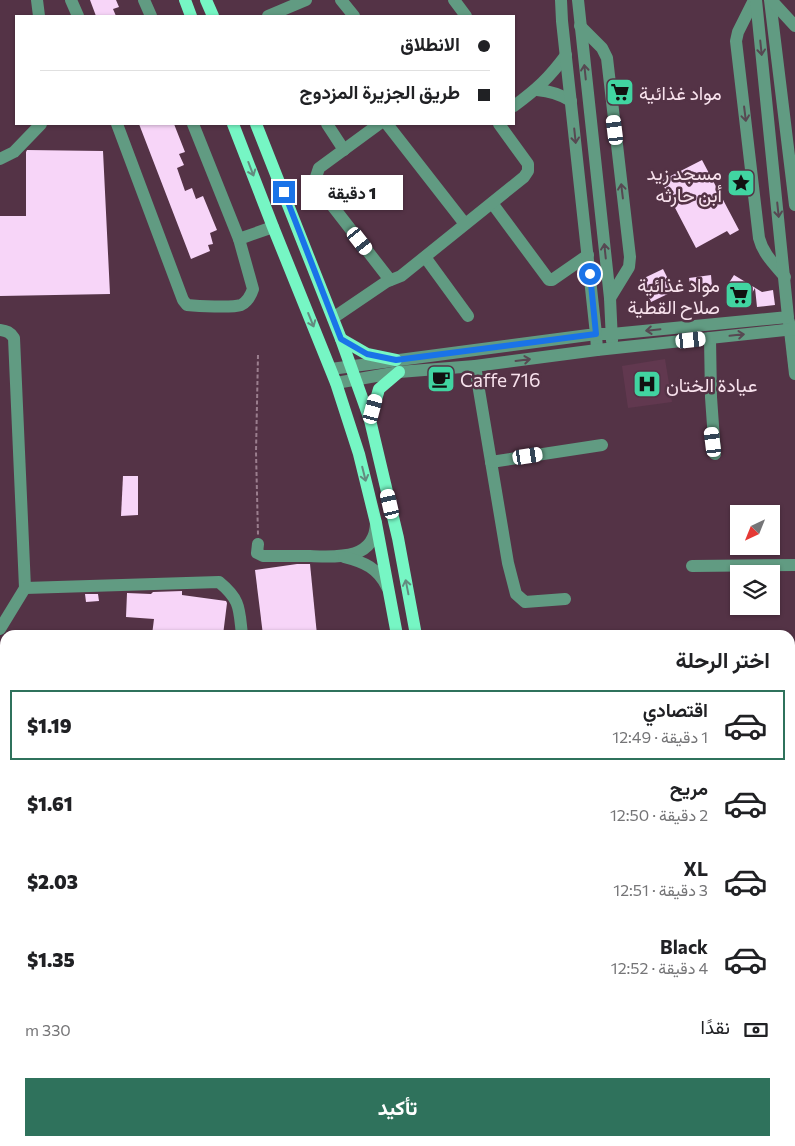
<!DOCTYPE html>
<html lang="ar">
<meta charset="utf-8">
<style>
body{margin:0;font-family:Commissioner,Vazirmatn,sans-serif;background:#f2f2f2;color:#202124;direction:rtl;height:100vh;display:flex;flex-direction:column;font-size:19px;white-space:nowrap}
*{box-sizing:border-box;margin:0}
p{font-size:16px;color:#757577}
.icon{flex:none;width:28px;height:28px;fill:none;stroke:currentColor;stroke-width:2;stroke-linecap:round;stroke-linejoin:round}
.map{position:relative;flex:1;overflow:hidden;direction:ltr}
.side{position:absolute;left:0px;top:630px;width:795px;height:516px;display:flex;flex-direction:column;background:#fff;border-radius:15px 15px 0 0;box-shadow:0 1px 4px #0004;direction:rtl}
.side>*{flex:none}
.top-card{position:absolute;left:15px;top:15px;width:500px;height:110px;border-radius:0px;box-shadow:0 1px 4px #0004;direction:rtl;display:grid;align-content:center;height:110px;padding:0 25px;background:#fff}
.needle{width:32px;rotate:223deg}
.tools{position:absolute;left:730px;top:505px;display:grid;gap:10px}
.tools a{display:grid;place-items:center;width:50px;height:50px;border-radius:0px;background:#fff;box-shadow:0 1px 4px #0004;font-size:25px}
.end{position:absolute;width:22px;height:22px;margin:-11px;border:6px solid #1a73e8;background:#fff;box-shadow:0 0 0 2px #fff}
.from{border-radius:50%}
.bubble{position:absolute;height:35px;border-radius:0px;background:#fff;box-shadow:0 1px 4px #0004;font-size:16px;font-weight:800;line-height:35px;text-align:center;direction:rtl}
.car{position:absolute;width:15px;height:30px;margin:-15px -8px;border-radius:6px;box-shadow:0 0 4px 1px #0007;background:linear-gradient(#fff 24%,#345 0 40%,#fff 0 76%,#345 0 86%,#fff 0)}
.top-card b{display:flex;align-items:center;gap:18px;height:48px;font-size:19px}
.top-card b+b{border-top:1px solid #e0e0e0}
.top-card i{width:12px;height:12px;background:#202124}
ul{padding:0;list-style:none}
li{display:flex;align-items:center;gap:15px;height:70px;margin:0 10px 8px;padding:0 15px;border:2px solid transparent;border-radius:0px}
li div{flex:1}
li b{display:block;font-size:19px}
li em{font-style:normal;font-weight:800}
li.active{border-color:#2f725c}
li>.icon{width:45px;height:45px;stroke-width:1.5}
h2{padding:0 25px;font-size:22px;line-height:60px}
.pay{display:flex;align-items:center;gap:12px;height:55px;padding:0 25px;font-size:19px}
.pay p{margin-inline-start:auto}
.primary-button{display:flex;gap:10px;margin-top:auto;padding:10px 25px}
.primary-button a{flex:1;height:58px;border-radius:0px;background:#2f725c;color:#fff;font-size:20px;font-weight:800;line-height:58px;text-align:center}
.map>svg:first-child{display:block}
</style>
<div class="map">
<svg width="795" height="1146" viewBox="0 0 795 1146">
<rect width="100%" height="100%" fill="#543346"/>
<polygon fill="#61384f" points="665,359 672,402 628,408 622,366"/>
<g fill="#f7d5f8">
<polygon points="90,0 116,0 119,7 113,9 116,16 96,16"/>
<polygon points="139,124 174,124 185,152 179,154 184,165 177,168 185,191 192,188 196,199 203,196 217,230 210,233 213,244 208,245 210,251 191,259"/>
<polygon points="27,150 103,151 110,294 0,296 0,216 26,216 26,152"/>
<polygon points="702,160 739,230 730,235 727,231 696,248 661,181"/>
<polygon points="663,269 674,291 651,302 640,280"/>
<polygon points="711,275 712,287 691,290 689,278"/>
<polygon points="734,275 762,292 773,290 775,305 757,307 755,288 747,302 731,293 733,290 727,286"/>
<polygon points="123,476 138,476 138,515 121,516"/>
<polygon points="297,564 310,564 317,635 263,635 255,570"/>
<polygon points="182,591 182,595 226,601 227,603 223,635 152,635 154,619 126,617 127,593 151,594 153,592"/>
<polygon points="85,594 98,594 99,601 86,602"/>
</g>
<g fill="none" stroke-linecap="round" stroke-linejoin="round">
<polyline stroke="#9b7e8e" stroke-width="2" stroke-dasharray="4 2.5" stroke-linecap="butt" points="258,355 256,452 258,535"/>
<g stroke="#619b82" stroke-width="12">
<polyline points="37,0 39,16"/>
<polyline points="71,0 78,16"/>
<polyline points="144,0 151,16"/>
<polyline points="341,0 354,16"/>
<polyline points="454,0 466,16"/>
<polyline points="578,0 610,298 612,341"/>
<path d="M754 0 738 32 736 41 759 238C763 254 775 265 785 277"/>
<polyline points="770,0 795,205"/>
<polyline points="771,0 795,26"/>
<polyline points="268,16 306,0"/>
<polyline points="580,26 602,48 607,58 630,257 629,267 610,298"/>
<path d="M537 90C550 91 560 94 571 101"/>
<path d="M514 106C537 89 549 78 566 55"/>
<path d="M117 124 183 300 187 305C197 306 232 308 241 305 247 302 251 295 253 289L239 239 193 124"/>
<polyline points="327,124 344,150"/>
<polyline points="379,124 319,168 316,177 317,186 390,280"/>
<polyline points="387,124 465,224"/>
<polyline points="0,159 14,152 41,124"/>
<polyline points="492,203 549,280 552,280 588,255"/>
<polyline points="239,239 273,227"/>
<polyline points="425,257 468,316"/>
<polyline points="333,318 386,282 401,276 524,177 528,171 528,164 499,124"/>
<polyline points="789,322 795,374"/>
<path d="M0 330C7 331 10 332 14 338L25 588 0 629"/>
<polyline points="710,338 711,397 715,454"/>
<polyline points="597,350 596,334 612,334 788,317 756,0"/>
<polyline points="475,366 508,563 516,594 525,602 565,599"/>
<polyline points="331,369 596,334 562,21 561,0"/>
<polyline points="336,383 399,372 475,366 597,350 795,329"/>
<polyline points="491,462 602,445"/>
<path d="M258 544 257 553 263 556C279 556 294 556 310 556 338 557 375 560 376 523"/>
<path d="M344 557C364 562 378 568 387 587"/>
<polyline points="692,566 795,565"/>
<path d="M25 588 219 582C241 600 239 609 242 635"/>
<polyline points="790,804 795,803"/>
<polyline points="790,821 795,820"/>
<polyline points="790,853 795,856"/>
<polyline points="0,880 5,876"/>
<polyline points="790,991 795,989"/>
<polyline points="0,1128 5,1133"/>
<polyline points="13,1141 18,1146"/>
<polyline points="266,1141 269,1146"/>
<polyline points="626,1146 626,1141"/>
</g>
<g stroke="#76f6c4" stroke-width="12">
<polyline points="185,0 191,16"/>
<polyline points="206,0 213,16"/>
<polyline points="233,124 273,227 336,383 359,454 376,523 397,635"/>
<polyline points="256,124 341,339 370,420 398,538 416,635"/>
<polyline points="341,339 367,354 396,360"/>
<polyline points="370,420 379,389 399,372"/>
<polyline points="0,795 5,800"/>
<polyline points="379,1141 385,1146"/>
<polyline points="477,1141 477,1146"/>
<polyline points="497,1141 497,1146"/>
</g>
</g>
<defs><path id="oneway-shaft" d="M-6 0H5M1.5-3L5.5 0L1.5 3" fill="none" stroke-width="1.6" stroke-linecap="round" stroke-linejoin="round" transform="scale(1.25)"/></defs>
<g stroke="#574852">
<use href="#oneway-shaft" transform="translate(761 48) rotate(84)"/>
<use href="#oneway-shaft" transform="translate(585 72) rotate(-96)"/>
<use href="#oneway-shaft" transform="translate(745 114) rotate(83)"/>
<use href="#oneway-shaft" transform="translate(575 136) rotate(84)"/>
<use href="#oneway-shaft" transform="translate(622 191) rotate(-97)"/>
<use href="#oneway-shaft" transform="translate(778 210) rotate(84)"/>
<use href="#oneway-shaft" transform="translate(605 251) rotate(-96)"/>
<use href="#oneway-shaft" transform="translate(653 330) rotate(174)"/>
<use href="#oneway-shaft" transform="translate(737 335) rotate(-6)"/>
<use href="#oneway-shaft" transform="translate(523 360) rotate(-7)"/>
</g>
<g stroke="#638b7f">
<use href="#oneway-shaft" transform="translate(251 169) rotate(69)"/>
<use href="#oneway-shaft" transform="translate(311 320) rotate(68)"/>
<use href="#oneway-shaft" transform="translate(364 474) rotate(76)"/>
<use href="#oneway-shaft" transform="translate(407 587) rotate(-101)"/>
</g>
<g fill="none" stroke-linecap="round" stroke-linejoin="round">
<polyline stroke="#1a73e8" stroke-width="6" points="284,192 341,339 367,354 396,360 596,334 590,274"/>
</g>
<defs>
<symbol id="supermarket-square" viewBox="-11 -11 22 22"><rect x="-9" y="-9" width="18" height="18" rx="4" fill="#41d4a1" stroke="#543346"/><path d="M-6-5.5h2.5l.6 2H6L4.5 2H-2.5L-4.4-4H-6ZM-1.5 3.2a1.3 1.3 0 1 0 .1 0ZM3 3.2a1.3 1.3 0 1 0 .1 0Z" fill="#111"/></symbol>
<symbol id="sight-square" viewBox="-11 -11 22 22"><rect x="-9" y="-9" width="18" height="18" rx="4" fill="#41d4a1" stroke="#543346"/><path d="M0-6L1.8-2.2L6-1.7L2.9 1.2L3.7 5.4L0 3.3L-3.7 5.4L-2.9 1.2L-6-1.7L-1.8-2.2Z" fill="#111"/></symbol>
<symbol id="cafe-square" viewBox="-11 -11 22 22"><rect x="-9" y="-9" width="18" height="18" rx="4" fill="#41d4a1" stroke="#543346"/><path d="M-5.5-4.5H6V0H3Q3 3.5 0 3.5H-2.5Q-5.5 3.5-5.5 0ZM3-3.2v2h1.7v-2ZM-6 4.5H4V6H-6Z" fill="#111"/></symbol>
<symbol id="hospital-square" viewBox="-11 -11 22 22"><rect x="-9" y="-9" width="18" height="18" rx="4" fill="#41d4a1" stroke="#543346"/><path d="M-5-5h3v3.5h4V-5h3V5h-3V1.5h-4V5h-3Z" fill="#111"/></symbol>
</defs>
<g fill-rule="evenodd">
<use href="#supermarket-square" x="604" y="76" width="32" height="32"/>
<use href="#sight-square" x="725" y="167" width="32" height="32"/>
<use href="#supermarket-square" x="723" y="279" width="32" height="32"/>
<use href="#cafe-square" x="425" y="363" width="32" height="32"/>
<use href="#hospital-square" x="631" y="368" width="32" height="32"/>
</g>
<g text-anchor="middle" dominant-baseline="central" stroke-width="5" stroke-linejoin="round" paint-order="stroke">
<g font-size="19" fill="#f8e2ed" stroke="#543346" text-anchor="start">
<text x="639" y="92">مواد غذائية</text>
<text x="722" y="172" text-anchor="end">مسجد زيد<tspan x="722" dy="22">أبن حارثه</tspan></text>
<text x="720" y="284" text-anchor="end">مواد غذائية<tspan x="720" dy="22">صلاح القطية</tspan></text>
<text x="460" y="379">Caffe 716</text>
<text x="666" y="384">عيادة الختان</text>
</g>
</g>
</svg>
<div class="tools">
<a><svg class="needle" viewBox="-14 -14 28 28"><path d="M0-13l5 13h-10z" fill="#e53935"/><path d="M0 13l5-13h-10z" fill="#757577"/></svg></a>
<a><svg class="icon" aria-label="layers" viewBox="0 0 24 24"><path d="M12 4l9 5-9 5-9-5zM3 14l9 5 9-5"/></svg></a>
</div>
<i class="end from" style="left:590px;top:274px"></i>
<i class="end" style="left:284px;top:192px"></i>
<div class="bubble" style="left:301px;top:175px;width:102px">1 دقيقة</div>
<i class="car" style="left:615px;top:130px;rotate:353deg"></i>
<i class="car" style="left:360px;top:241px;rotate:142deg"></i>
<i class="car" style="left:691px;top:340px;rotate:84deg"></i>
<i class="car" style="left:373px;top:409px;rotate:15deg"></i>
<i class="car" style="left:713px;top:442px;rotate:353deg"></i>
<i class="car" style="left:528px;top:456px;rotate:81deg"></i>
<i class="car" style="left:390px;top:504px;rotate:347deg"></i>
<div class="top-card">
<b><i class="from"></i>الانطلاق</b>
<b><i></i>طريق الجزيرة المزدوج</b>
</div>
<section class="side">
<h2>اختر الرحلة</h2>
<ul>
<li class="active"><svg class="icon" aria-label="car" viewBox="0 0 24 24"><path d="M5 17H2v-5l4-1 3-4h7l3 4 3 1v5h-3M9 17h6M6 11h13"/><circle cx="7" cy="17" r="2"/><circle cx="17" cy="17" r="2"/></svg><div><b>اقتصادي</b><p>1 دقيقة · 12:49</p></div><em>$1.19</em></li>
<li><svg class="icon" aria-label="car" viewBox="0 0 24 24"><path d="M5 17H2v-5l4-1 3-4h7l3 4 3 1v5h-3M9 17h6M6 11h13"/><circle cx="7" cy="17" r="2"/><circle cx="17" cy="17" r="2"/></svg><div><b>مريح</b><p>2 دقيقة · 12:50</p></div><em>$1.61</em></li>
<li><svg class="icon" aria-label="car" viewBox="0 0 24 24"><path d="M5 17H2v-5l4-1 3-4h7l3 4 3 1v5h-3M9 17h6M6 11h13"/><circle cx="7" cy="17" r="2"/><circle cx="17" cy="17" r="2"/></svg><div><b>XL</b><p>3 دقيقة · 12:51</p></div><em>$2.03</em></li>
<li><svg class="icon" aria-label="car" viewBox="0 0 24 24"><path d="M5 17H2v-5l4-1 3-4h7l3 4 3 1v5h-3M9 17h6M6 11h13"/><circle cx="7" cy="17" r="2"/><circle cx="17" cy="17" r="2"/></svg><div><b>Black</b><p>4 دقيقة · 12:52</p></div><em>$1.35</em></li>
</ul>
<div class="pay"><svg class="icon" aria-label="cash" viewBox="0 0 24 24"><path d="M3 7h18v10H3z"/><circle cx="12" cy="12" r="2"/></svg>نقدًا<p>330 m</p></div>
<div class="primary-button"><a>تأكيد</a></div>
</section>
</div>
